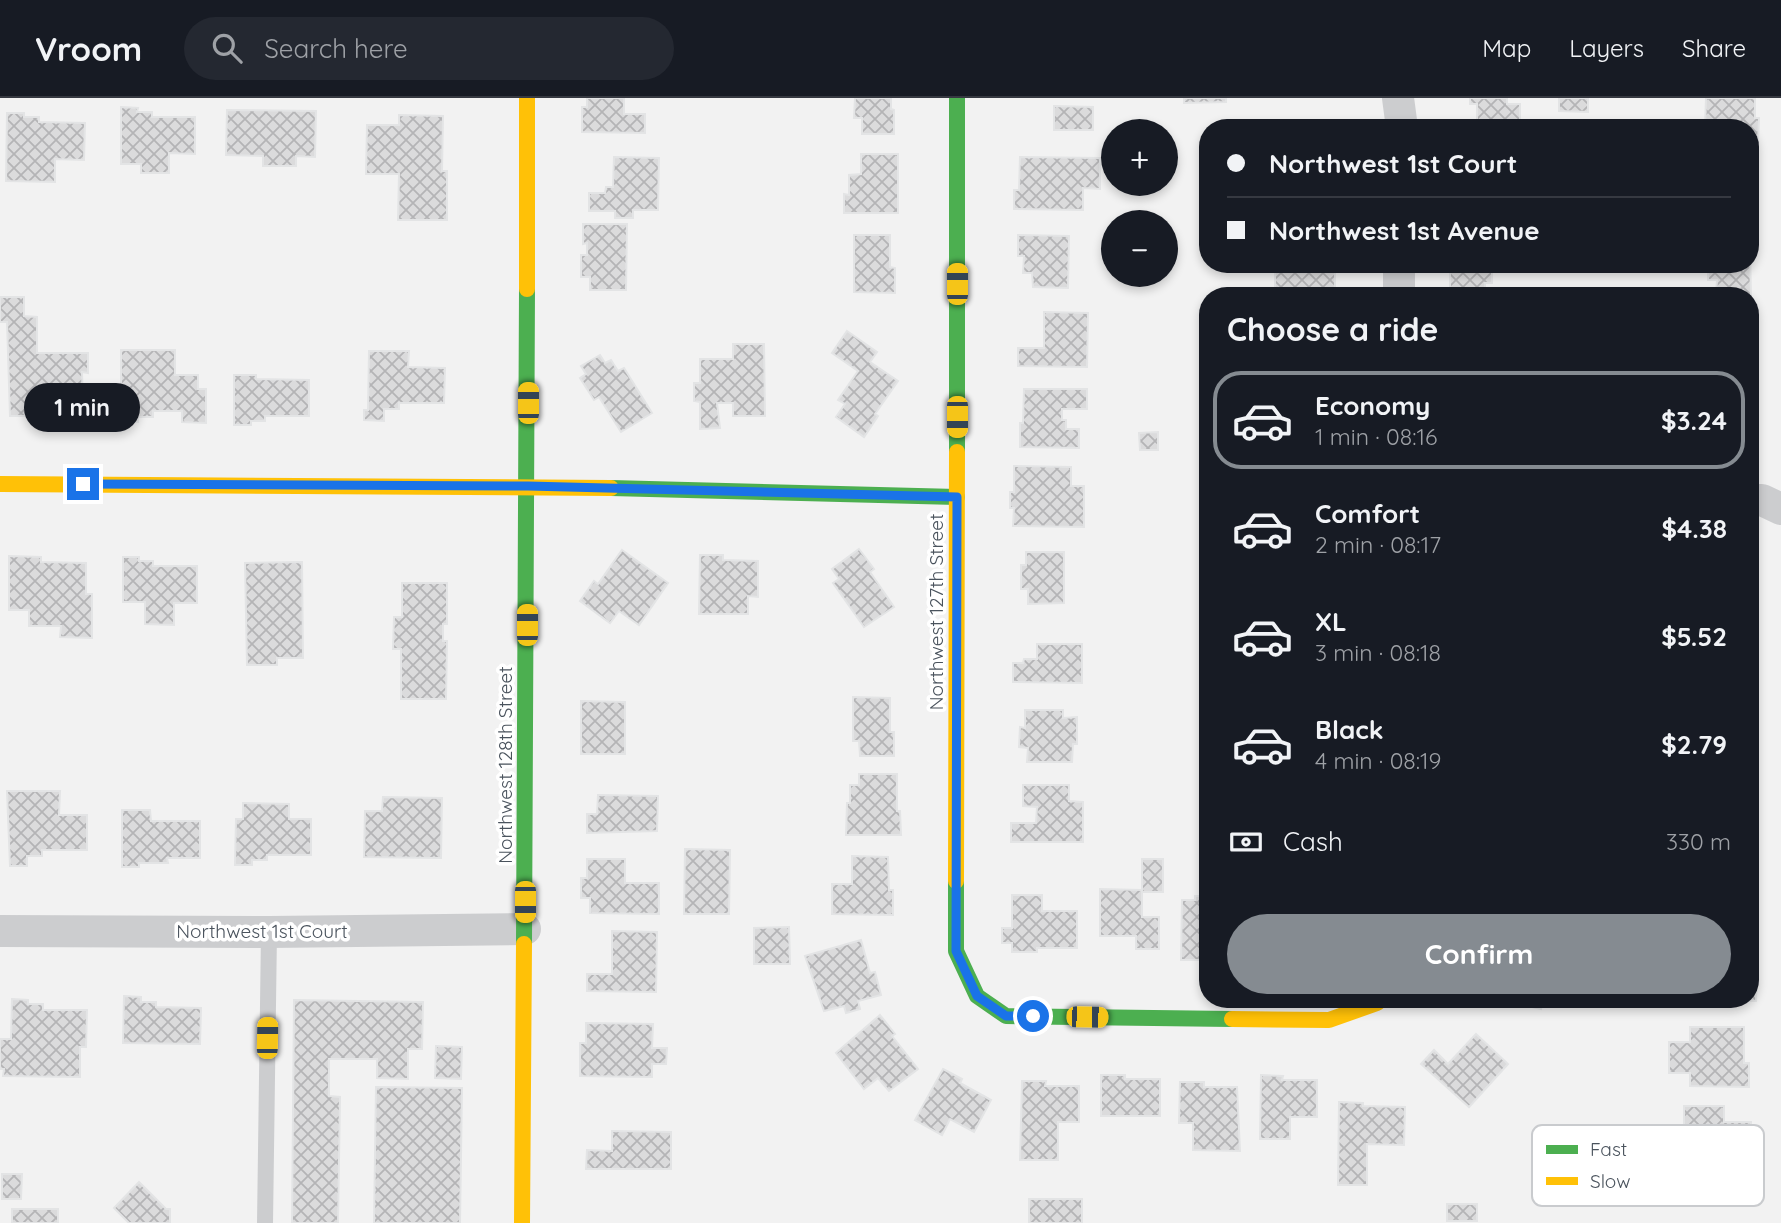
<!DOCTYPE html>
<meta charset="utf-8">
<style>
body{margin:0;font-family:Quicksand,sans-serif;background:#242831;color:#f1f3f6;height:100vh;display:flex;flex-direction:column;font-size:26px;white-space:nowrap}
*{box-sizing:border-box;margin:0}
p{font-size:23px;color:#9ea1a6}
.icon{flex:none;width:38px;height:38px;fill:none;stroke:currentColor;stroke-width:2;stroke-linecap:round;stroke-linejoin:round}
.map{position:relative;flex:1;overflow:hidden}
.drawer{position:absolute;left:1199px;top:189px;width:560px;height:721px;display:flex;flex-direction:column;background:#171b24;border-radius:28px;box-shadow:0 4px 10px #0003}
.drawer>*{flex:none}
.top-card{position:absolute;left:1199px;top:21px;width:560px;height:154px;border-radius:28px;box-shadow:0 4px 10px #0003;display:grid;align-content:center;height:154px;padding:0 28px;background:#171b24}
.buttons{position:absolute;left:1101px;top:21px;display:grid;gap:14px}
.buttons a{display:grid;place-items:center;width:77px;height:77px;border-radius:50%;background:#171b24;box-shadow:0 4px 10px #0003;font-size:35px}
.end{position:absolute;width:32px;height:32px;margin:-16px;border:9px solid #1a73e8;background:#fff;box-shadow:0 0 0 4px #fff}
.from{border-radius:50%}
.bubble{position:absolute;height:49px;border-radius:24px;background:#171b24;box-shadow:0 4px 10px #0003;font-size:23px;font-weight:800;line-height:49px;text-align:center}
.car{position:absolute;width:21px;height:42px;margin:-21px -10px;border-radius:9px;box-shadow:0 0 5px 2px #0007;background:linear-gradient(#f5c518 24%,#345 0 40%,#f5c518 0 76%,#345 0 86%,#f5c518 0)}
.top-card b{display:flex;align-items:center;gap:24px;height:66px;font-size:26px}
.top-card b+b{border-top:2px solid #363941}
.top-card i{width:18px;height:18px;background:#f1f3f6}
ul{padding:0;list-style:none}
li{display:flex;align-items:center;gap:21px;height:98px;margin:0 14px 10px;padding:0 14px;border:4px solid transparent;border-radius:28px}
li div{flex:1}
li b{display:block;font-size:26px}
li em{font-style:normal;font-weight:800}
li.current{border-color:#858b91}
li>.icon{width:63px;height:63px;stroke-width:1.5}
h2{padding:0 28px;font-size:32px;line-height:84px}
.pay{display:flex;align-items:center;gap:18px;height:77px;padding:0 28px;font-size:26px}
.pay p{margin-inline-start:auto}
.action{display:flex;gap:14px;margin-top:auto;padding:14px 28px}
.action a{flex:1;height:80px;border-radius:42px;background:#858b91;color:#fff;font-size:28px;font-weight:800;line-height:80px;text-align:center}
header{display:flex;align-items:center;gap:42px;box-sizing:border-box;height:98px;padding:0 35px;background:#171b24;border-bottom:2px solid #363941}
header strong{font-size:33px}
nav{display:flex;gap:38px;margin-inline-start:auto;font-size:24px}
.search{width:490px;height:63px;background:#242831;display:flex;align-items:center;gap:18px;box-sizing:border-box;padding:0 24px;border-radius:38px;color:#9ea1a6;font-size:26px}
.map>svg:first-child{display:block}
</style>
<header>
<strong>Vroom</strong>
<div class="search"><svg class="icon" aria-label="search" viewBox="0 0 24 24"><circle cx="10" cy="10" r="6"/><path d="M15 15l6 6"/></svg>Search here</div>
<nav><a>Map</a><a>Layers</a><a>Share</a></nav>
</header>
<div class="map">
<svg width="1781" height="1125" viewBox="0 0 1781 1125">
<defs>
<pattern id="building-cross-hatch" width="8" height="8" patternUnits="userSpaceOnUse" patternTransform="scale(1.75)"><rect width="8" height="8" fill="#dbdbdc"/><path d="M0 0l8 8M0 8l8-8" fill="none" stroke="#b4b4b6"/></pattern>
</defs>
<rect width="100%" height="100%" fill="#f2f2f2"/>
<g fill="url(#building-cross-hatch)" stroke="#e3e4e5" stroke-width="2">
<polygon points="587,0 624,0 624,16 645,16 645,35 582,34 582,9 587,9"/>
<polygon points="855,0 891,0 891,11 894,12 894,36 862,36 862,20 854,20"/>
<polygon points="1184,0 1226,0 1226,4 1184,5"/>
<polygon points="1470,0 1507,0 1507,6 1520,6 1520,30 1451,30 1451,22 1477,22 1477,6 1470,6"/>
<polygon points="1559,0 1588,0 1588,14 1559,13"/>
<polygon points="1706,0 1755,0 1755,20 1759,20 1758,44 1750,44 1750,30 1705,30"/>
<polygon points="1054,8 1093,9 1093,32 1054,32"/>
<polygon points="121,9 138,10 137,14 152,14 152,19 195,19 195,56 169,55 169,75 141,75 141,66 121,66"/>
<polygon points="227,12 316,13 315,59 296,58 296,68 263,68 263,58 226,57"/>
<polygon points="7,15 24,15 24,19 39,19 39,24 85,25 84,62 55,61 55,84 6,83"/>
<polygon points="399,17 443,18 442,73 447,73 447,122 398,122 399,76 366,76 367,27 399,27"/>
<polygon points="861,56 898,56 898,115 844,115 844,96 849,97 849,77 861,76"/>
<polygon points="614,59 659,60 658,112 633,112 633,120 615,120 615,113 589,113 589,95 605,95 606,89 613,89"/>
<polygon points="1020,59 1100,60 1100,91 1083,90 1083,112 1014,111 1014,92 1019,92"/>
<polygon points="583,126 627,126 626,192 590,192 590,179 581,179 581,157 587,157 587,145 583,146"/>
<polygon points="854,137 890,137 890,169 895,170 895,195 854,194"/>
<polygon points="1018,137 1069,138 1068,190 1033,189 1032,175 1023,175 1024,158 1018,158"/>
<polygon points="1750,144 1751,201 1750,198 1716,198 1717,182 1708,182 1708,167 1750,166"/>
<polygon points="1275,166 1331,166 1331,169 1335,169 1335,194 1275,194"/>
<polygon points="1455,166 1492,166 1492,185 1485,185 1485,198 1450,198 1450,174 1455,174"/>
<polygon points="0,199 24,199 24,218 37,219 37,255 88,255 88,275 82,274 83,309 40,309 41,315 26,315 26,318 10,318 7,224 0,224"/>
<polygon points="1044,214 1088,215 1087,269 1018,268 1018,250 1044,250"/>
<polygon points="847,233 877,254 870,264 898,283 875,316 878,318 864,339 836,319 845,306 838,302 858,273 832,255"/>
<polygon points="733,246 764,246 765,318 733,318 733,305 717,305 720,330 700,331 700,304 694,303 694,285 700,285 700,261 733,261"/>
<polygon points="121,252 175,252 175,277 198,277 198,291 206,291 206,325 182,324 182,313 153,313 153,319 138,319 138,324 121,323"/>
<polygon points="369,253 409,253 408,269 445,270 444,305 399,305 399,311 384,311 384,323 364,322 364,312 368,312"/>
<polygon points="600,257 605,265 611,262 618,273 624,270 652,315 621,334 599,299 594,302 580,280 586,276 581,268"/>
<polygon points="234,277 256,277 256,281 309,282 309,318 265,318 265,323 251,323 251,327 234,327"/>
<polygon points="1750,287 1757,292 1750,302"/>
<polygon points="1024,291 1087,291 1087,311 1062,311 1062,322 1066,322 1066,331 1079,331 1079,350 1020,349 1020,325 1023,325"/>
<polygon points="1158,334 1158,352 1140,352 1139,335"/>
<polygon points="1014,368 1071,369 1071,388 1084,388 1084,429 1013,428 1014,410 1010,410 1010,394 1014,394"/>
<polygon points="859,451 874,471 870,474 894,509 864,529 833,485 839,481 832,471"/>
<polygon points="622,452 668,485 639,527 619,513 610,525 580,503 594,483 598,486"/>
<polygon points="1026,454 1064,454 1064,505 1028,506 1028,491 1021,491 1021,467 1026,467"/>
<polygon points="700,457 723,457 723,462 758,463 758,499 748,498 748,516 699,516"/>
<polygon points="9,458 41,459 41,464 86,465 86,496 92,496 92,540 60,539 61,528 29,528 29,512 9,512"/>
<polygon points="123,459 139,459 139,463 153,463 153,468 197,468 197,505 174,505 174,527 145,526 145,504 123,504"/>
<polygon points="302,464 303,560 277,560 277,567 247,567 245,465"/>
<polygon points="402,485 447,485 447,526 443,526 443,543 447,543 446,601 401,601 401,551 393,551 394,519 402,519"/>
<polygon points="1037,546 1082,546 1082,585 1013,584 1013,565 1023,565 1024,561 1037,561"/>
<polygon points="853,599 890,600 890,634 894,634 894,658 860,658 859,643 853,643"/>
<polygon points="581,603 625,604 625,656 581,656"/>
<polygon points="1025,612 1063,612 1063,620 1077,619 1077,646 1073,646 1072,664 1027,664 1028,650 1019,649 1020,629 1025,630"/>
<polygon points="859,676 897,676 897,713 900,713 901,737 846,737 847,705 850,705 850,687 859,687"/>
<polygon points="1750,685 1752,685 1752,721 1756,721 1756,746 1750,746"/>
<polygon points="1023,687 1069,687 1069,703 1083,704 1083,744 1011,744 1011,725 1036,725 1037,709 1023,708"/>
<polygon points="7,693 60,693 59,717 87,717 87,752 42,752 42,758 27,758 27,768 10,768"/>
<polygon points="598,697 658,698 657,733 587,735 587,716 597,716"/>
<polygon points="383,699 442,700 441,760 364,759 365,713 382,713"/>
<polygon points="243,705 289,706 289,721 311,721 311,757 267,757 267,762 252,762 252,767 235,767 236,721 243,721"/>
<polygon points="122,712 150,712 151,723 200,723 200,760 167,760 168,765 139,765 139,769 122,769"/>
<polygon points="685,751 730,752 729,816 684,816"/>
<polygon points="852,758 888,759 889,792 893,792 893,817 832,816 832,786 852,786"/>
<polygon points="587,761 625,761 625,785 659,785 659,816 590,815 590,800 581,800 581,780 587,780"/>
<polygon points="1142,761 1163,761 1163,794 1142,794 1142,819 1159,819 1159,851 1136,851 1136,838 1100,838 1100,791 1142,792"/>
<polygon points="1012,797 1042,797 1042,813 1077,813 1077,850 1037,850 1037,854 1012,854 1012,845 1002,845 1002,830 1012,830"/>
<polygon points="1195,798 1208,798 1208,858 1204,858 1204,862 1181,862 1182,802 1195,802"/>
<polygon points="789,829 790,866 754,866 754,830"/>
<polygon points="612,833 657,834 656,894 587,893 587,876 612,876"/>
<polygon points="861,842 870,875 875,874 881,897 858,903 860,911 846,915 844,908 824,913 805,858"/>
<polygon points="1750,845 1751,880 1757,880 1756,903 1698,903 1750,901"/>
<polygon points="124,898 141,899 141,904 156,904 156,909 201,910 200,946 123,945"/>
<polygon points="12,901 28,902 28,906 43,906 43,912 87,912 86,949 80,949 80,979 3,978 4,971 0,971 0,941 11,941"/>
<polygon points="1496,901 1543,901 1541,911"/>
<polygon points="294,902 423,904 422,951 408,951 408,981 377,980 377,961 329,961 329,998 340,999 338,1125 292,1125"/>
<polygon points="880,917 895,936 892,938 918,971 889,993 878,980 864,991 836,955"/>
<polygon points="586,925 653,926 652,950 667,950 666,966 652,966 652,979 580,978 580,945 586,945"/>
<polygon points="1690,929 1744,929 1744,965 1749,965 1749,989 1690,988 1690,975 1669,975 1669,944 1690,944"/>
<polygon points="1476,936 1508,966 1469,1009 1421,966 1434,952 1448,966"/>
<polygon points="436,948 462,949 461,981 435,980"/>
<polygon points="943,971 962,981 960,985 991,1002 974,1034 950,1021 942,1037 915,1022"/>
<polygon points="1101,977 1125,977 1125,981 1160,981 1160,1018 1101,1018"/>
<polygon points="1261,977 1283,978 1282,982 1317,982 1317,1019 1290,1019 1290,1041 1260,1041"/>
<polygon points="1022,983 1046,983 1045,988 1079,988 1079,1024 1058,1024 1058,1062 1020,1062"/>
<polygon points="1180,984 1204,984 1204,989 1237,989 1240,1053 1193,1052 1193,1025 1179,1025"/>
<polygon points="376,989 462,990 460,1125 374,1125"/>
<polygon points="1339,1004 1363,1005 1363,1008 1405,1009 1404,1047 1367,1046 1367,1087 1338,1087"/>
<polygon points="1684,1008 1724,1008 1724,1024 1751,1024 1751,1058 1755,1058 1755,1081 1698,1081 1698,1060 1684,1060"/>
<polygon points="612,1033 671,1034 671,1071 586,1071 587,1052 612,1053"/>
<polygon points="2,1076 22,1076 21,1101 2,1101"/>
<polygon points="139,1084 166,1111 170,1111 170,1125 129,1125 114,1110"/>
<rect x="1029" y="1101" width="53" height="24"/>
<rect x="1447" y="1106" width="30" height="17"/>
<rect x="12" y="1111" width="46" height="14"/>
</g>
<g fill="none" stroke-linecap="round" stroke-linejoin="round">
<polyline stroke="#cccdcf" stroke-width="16" points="265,1125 269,834"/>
<g stroke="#cccdcf" stroke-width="32">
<polyline points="1398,0 1402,30"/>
<polyline points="1399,198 1399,166"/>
<polyline points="1750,402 1762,402 1781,411"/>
<polyline points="0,833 269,834 525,831"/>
</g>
<g stroke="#4caf50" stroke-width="16">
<polyline points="957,354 957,0"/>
<polyline points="611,390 957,399"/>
<polyline points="956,783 956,853 977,898 1006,918 1232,921"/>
<polyline points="524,846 527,191"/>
</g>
<g stroke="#ffc107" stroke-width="16">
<polyline points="527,0 527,191"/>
<polyline points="0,386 611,390"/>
<polyline points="956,783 957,354"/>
<polyline points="1232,921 1329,922 1377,905 1377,901"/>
<polyline points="522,1125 524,846"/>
</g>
</g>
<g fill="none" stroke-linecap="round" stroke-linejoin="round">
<polyline stroke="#1a73e8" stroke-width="9" points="83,386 528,388 957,399 956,853 977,898 1006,918 1033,918"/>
</g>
<g text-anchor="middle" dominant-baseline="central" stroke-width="7" stroke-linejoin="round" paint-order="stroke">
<g font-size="19" fill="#4a535d" stroke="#fff">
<text transform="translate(936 514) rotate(-90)">Northwest 127th Street</text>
<text transform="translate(505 667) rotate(-90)">Northwest 128th Street</text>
<text x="262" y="833">Northwest 1st Court</text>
</g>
</g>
<rect x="1532" y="1027" width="232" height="81" rx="10" fill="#fff" stroke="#c9cbce" stroke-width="2"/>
<rect x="1546" y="1047" width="32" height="9" fill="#4caf50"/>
<rect x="1546" y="1079" width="32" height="8" fill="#ffc107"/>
<g font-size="19" fill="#4a535d">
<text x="1590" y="1058">Fast</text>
<text x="1590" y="1090">Slow</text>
</g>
</svg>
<div class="buttons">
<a>+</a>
<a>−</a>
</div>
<i class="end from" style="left:1033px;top:918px"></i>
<i class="end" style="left:83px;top:386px"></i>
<div class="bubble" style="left:24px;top:285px;width:116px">1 min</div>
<i class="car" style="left:957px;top:186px;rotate:0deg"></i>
<i class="car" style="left:528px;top:305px;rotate:0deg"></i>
<i class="car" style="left:957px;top:319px;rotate:180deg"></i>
<i class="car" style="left:527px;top:527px;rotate:0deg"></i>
<i class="car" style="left:525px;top:804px;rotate:180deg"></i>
<i class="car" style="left:1087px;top:919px;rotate:91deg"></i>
<i class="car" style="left:267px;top:940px;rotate:1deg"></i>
<div class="top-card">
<b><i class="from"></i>Northwest 1st Court</b>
<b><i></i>Northwest 1st Avenue</b>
</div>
<section class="drawer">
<h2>Choose a ride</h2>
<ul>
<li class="current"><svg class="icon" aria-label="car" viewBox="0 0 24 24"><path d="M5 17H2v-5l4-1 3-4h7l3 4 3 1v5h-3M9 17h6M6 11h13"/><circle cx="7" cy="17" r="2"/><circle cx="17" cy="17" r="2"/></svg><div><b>Economy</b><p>1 min · 08:16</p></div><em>$3.24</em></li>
<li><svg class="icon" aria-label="car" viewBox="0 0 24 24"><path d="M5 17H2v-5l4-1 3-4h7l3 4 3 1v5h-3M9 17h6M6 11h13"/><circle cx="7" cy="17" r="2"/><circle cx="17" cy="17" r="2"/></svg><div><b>Comfort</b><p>2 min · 08:17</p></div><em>$4.38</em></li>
<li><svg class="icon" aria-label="car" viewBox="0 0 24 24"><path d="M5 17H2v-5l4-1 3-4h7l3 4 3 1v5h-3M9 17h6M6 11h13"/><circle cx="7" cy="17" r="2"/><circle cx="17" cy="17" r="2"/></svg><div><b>XL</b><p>3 min · 08:18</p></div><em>$5.52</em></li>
<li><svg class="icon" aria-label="car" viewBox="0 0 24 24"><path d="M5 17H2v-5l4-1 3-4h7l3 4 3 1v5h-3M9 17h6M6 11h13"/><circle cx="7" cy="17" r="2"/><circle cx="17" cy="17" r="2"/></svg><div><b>Black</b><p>4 min · 08:19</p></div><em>$2.79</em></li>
</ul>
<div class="pay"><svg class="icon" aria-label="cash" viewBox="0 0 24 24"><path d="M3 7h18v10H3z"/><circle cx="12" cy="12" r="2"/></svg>Cash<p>330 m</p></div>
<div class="action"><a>Confirm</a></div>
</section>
</div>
